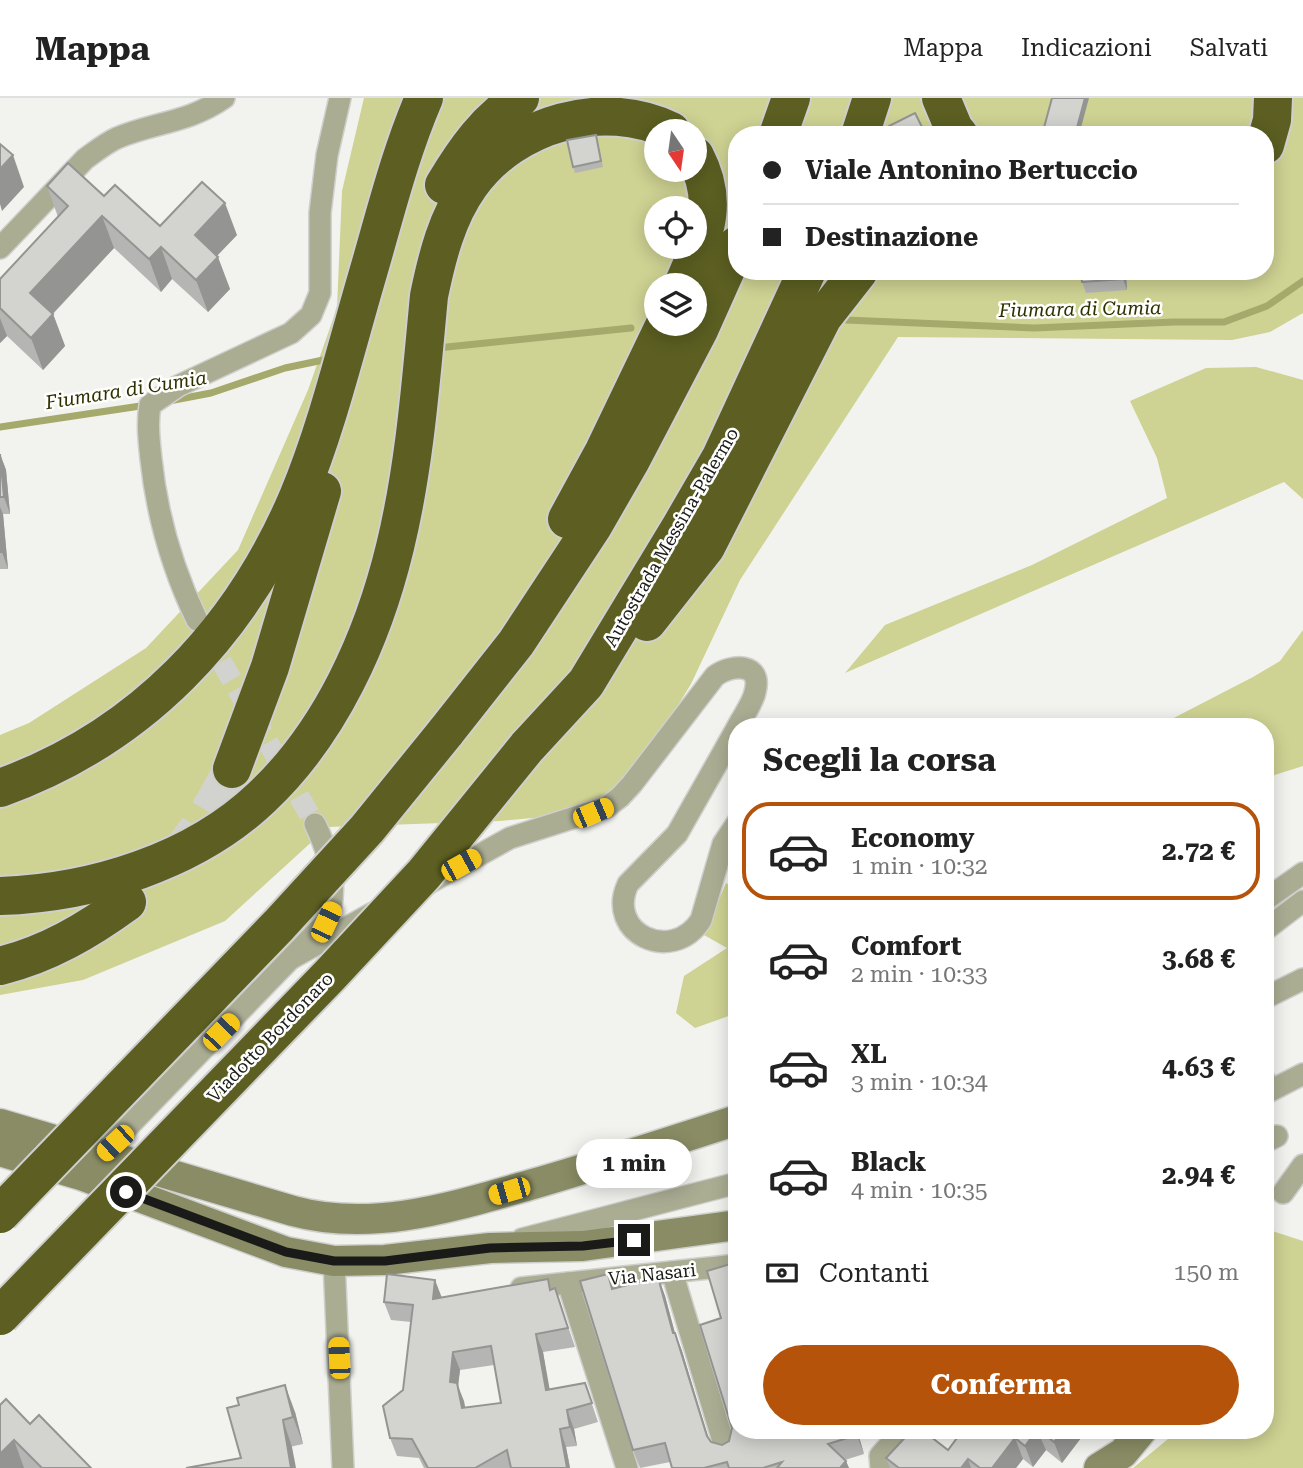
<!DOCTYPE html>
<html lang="it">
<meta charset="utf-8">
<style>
body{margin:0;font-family:"Roboto Serif",serif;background:#f2f2f2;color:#222;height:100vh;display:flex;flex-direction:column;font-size:26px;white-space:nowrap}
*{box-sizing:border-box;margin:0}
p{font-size:23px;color:#767676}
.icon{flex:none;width:38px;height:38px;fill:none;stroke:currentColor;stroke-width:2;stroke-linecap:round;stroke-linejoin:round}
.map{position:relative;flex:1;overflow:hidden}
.details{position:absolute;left:728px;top:620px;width:546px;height:721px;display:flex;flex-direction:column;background:#fff;border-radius:28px;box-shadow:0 4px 18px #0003}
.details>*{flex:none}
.hud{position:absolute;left:728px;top:28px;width:546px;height:154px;border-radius:28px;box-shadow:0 4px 18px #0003;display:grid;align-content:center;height:154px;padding:0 35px;background:#fff}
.needle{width:46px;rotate:167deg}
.fabs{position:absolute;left:644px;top:21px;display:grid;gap:14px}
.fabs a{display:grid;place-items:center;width:63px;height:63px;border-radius:50%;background:#fff;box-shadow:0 4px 18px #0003;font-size:35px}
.end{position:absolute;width:32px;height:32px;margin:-16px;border:9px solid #1a1a19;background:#fff;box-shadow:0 0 0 4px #fff}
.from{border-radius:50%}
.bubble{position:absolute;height:49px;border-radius:24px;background:#fff;box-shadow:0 4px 18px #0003;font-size:23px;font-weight:700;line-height:49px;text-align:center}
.car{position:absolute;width:21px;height:42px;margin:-21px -10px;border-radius:9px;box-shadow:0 0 5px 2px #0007;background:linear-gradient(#f5c518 24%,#345 0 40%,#f5c518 0 76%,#345 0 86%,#f5c518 0)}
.hud b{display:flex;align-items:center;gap:24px;height:66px;font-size:26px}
.hud b+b{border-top:2px solid #e0e0e0}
.hud i{width:18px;height:18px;background:#222}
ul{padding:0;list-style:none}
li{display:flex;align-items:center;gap:21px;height:98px;margin:0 14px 10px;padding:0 21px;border:4px solid transparent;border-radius:28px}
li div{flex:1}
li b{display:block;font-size:26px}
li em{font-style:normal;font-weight:700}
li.on{border-color:#b45309}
li>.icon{width:63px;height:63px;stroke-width:1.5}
h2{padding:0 35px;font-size:32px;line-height:84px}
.pay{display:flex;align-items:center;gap:18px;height:77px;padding:0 35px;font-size:26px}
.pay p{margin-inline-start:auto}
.button{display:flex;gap:14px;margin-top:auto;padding:14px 35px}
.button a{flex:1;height:80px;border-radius:42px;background:#b45309;color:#fff;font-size:28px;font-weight:700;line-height:80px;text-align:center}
header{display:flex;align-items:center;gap:42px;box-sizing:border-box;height:98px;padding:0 35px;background:#fff;border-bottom:2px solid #e0e0e0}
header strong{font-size:33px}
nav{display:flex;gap:38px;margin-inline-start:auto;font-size:24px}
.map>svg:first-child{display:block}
</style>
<header>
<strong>Mappa</strong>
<nav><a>Mappa</a><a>Indicazioni</a><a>Salvati</a></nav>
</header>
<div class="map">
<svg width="1303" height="1370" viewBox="0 0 1303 1370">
<rect width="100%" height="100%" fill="#f2f3ef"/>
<g fill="#ced292" fill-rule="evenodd">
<path d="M364 0H1303V215L1270 234 1232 242 898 239 740 482 691 586 646 659 598 704 543 719 500 723 328 729 225 823 83 882 0 897V637L29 625 146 550 238 452 308 292 337 210 342 93ZM656 33H695V72H656ZM737 37H1265V173H737ZM656 110H695V149H656ZM656 187H695V226H656Z"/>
<polygon points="1256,269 1303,282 1303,401 1284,384 845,575 885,527 1032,467 1167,400 1157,360 1130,303 1206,270"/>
<polygon points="1303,532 1303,668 1265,680 1265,628 1135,628 1164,625 1253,579 1280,563"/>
<polygon points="726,785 737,793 737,915 695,930 676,915 684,878 727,850 704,837"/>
<polygon points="1269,1132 1303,1143 1303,1370 1133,1370 1168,1341 1215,1332 1265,1332 1265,1150"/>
</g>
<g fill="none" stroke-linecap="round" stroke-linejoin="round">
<g stroke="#a5a96b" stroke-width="7">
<polyline points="846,222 1034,230 1174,224 1224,224 1267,208 1303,183"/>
<polyline points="437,250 631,230"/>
<polyline points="169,303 211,295 285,270 333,260"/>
<polyline points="0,329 147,307"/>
</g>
<polyline stroke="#d2d2cf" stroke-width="21" stroke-dasharray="21 10" stroke-linecap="butt" points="206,537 315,726"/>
<path stroke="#d2d2cf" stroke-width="38" stroke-dasharray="38 19" stroke-linecap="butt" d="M175 760C199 734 216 703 232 671"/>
<defs>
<g id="street">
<path d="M0 150 85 61C96 53 106 45 117 40 155 24 188 25 224 0"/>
<path d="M197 522C172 470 157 418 151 361 149 342 147 325 150 307L178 288 291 235 311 217 320 195V115L323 90 327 57 340 0"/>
<path d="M737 630 677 736 628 786C605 835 672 867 701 822L723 746 737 725"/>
<path d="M429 785 510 740 607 709 620 699 632 686 715 578C731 566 763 564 755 594 753 605 743 618 738 628"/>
<polyline points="1265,802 1303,775"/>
<polyline points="1265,832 1303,803"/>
<polyline points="292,860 373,815"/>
<polyline points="1265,900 1303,881"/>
<polyline points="1265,982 1270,993 1303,976"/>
<polyline points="1265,1044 1277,1038"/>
<path d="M94 1064 326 824C340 792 330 757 315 726"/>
<polyline points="1283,1095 1303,1067"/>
<polyline points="522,1141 737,1085"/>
<polyline points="334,1163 343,1370"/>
<polyline points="672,1174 726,1353"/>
<polyline points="568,1185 627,1370"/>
<polyline points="521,1190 737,1167"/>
<polyline points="881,1370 880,1358 903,1332"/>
</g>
<g id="secondary">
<path d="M0 1026 293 1113C374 1135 455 1108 533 1086 602 1066 669 1044 737 1022"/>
<polyline points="0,1053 81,1077 286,1154 334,1163 385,1162 490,1150 583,1148 737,1127"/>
<polyline points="1099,1370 1123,1355 1142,1332"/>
</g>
<g id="highway">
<polyline points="941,0 954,31 959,37"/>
<polyline points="778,37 791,0"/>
<polyline points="860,37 872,0"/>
<polyline points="1265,47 1272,22 1273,0"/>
<path d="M444 87C465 52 486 22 520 0"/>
<path d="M683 187C703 140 721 107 695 58"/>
<polyline points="567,421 604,353 665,226"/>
<polyline points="647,524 706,449 823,219 859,173"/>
<polyline points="445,635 516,545 593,428 631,362 699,232 737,147"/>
<polyline points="527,649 586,585 681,428 721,359 807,173"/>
<polyline points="232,671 270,569 322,393"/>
<path d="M0 690C140 640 240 535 298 399 327 329 345 254 366 182 384 121 399 58 424 0"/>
<path d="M0 798C92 795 194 764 262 699 331 634 373 540 395 449 415 367 421 281 429 198 437 159 447 119 470 87 514 25 604 0 671 33"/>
<path d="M0 868C48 856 87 833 127 804"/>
</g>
</defs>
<use href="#street" stroke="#cfd0cd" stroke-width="24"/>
<use href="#secondary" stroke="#cfd0cd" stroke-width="33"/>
<use href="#highway" stroke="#cfd0cd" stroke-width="42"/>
<use href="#street" stroke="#abad93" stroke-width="21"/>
<use href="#secondary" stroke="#898c64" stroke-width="30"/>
<use href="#highway" stroke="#5c5f21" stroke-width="38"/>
<defs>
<g id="highway-bridge">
<polyline points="0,1116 279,827 367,731 445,635"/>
<polyline points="0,1218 330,877 424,776 527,649"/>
</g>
</defs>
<use href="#highway-bridge" stroke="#cfd0cd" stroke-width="42" stroke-linecap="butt"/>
<use href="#highway-bridge" stroke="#5c5f21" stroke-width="38"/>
</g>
<g fill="#b5b6b3" fill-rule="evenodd">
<polygon points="596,37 603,69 575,75 573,69"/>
<polygon points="47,88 104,98 160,128 237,137 217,158 230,191 208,214 172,181 161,194 114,150 53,216 65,248 43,272 7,238 0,245 0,181 58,119"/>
<polygon points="1126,173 1127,192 1086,195 1082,184"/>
<polygon points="0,356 6,372 10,416 3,416 8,471 0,471"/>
<polygon points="737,1164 737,1332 857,1332 864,1356 845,1362 849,1370 672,1370 670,1364 640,1370 633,1352 614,1191 658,1179 665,1198 675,1235 682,1253 709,1341 711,1344 722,1347 729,1343 732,1330 721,1220"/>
<path d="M555 1190 575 1249 543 1254 549 1291 585 1285 598 1324 574 1331 577 1348 566 1349 570 1370H424L419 1360 397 1358 390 1340 403 1292 411 1224 391 1222 384 1204ZM494 1267 501 1305 465 1310 458 1288 460 1272Z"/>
<polygon points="0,1307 30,1326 91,1370 0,1370"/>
<polygon points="227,1310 295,1314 303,1346 241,1360"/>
<polygon points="963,1332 1087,1332 1062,1365 1046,1352 1033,1369 1023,1361 1016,1370 890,1370 886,1360 948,1352"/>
</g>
<g fill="#949492">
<polygon points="1085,0 1089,0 1079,37 1075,37"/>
<polygon points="13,57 24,89 2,113 0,106 0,71"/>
<polygon points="225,105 237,137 206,169 195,137"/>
<polygon points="102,118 114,150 42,227 30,195"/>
<polygon points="161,149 172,181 161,194 149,161"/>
<polygon points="218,159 230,191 208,214 196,182"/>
<polygon points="1122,173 1126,173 1127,192 1123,181"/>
<polygon points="53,216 65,248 43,272 31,240"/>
<polygon points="0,220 7,238 0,245"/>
<polygon points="0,356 6,372 10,416 4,399"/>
<polygon points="0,409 3,416 8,471 2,454 0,436"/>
<polygon points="658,1179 665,1198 680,1254 673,1235"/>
<polygon points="435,1182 442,1200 433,1201"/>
<polygon points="675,1235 682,1253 713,1357 707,1338"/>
<polygon points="536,1236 543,1254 553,1310 546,1292"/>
<polygon points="453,1254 460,1272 458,1288 464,1303 469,1329 462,1310 450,1284"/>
<polygon points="285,1287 295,1314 303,1346 293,1319"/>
<polygon points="567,1312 574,1331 577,1348 570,1329"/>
<polygon points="283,1322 292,1349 296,1370 291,1370"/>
<polygon points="560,1331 566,1349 570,1370 567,1370"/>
<polygon points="855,1332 857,1332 864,1356"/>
<polygon points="1037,1332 1046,1352 1033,1369 1025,1348"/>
<polygon points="1063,1332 1087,1332 1062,1365 1054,1344"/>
<polygon points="1015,1340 1023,1361 1016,1370 992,1370"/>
<polygon points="14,1342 24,1370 0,1370 0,1356"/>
<polygon points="968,1361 971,1370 961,1370"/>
<polygon points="846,1363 849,1370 840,1370"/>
</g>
<g fill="#d3d4d0" stroke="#949492" stroke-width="2" fill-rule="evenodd">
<polygon points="1052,0 1085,0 1075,37 1042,37"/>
<polygon points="915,15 926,37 886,37 889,28"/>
<polygon points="596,37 601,63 573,69 567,42"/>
<polygon points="0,46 13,57 0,71"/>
<polygon points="68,65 104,98 115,87 160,128 202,84 225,105 195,137 218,159 196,182 161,149 149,161 102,118 30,195 53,216 31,240 0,210 0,181 68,108 47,88"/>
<polygon points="1081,173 1122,173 1123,181 1082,184"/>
<polygon points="0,356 4,399 0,399"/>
<polygon points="0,436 2,454 0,454"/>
<polygon points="737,1164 737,1332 855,1332 857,1337 828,1346 846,1363 840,1370 777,1370 782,1364 763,1370 729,1370 727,1364 704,1370 672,1370 665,1345 633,1352 580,1183 608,1176 612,1191 658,1179 673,1235 675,1235 707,1338 711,1344 722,1347 729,1343 732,1330 700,1227 721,1220 707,1173"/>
<path d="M387 1176 435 1182 433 1201 548 1181 550 1192 555 1190 568 1230 536 1236 546 1292 585 1285 592 1305 567 1312 570 1329 560 1331 567 1370H511L507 1352 475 1370H428L412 1341 390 1340 383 1308 403 1292 413 1207 384 1204ZM491 1248 501 1305 462 1310 457 1285 450 1284 453 1254Z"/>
<polygon points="285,1287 293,1319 283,1322 291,1370 186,1370 241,1360 227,1310 239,1307 237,1300"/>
<polygon points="6,1301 30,1326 39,1317 91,1370 42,1370 14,1342 0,1356 0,1307"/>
<polygon points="912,1332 922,1332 948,1352 963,1332 1037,1332 1025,1348 1015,1340 992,1370 980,1370 968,1361 961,1370 899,1370 886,1360"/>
<polygon points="1039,1332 1063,1332 1054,1344"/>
</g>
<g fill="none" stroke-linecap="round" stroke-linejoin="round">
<polyline stroke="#1a1a19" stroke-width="9" points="126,1094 286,1154 334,1163 385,1163 490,1150 583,1148 634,1142"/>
</g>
<g text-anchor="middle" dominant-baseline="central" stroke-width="5" stroke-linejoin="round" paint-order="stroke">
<g font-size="18" fill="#1a1a19" stroke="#fffffe">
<text transform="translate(671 439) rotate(-60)">Autostrada Messina-Palermo</text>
<text transform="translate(270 939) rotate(-46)">Viadotto Bordonaro</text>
<text transform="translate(652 1176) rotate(-6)">Via Nasari</text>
</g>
<g font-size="19" font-style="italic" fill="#2f3000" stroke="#fffffe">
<text transform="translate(1080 211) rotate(-1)">Fiumara di Cumia</text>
<text transform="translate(126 292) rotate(-9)">Fiumara di Cumia</text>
</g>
</g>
</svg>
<div class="fabs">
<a><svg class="needle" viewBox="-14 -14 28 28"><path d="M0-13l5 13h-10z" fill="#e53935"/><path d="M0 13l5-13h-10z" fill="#767676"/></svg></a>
<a><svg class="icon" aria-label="locate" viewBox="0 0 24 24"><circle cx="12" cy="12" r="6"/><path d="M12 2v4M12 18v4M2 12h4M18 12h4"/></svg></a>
<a><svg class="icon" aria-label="layers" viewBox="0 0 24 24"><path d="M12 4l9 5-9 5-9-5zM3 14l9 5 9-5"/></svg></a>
</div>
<i class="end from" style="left:126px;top:1094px"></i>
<i class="end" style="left:634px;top:1142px"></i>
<div class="bubble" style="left:576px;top:1041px;width:116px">1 min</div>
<i class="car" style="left:593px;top:715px;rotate:67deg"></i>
<i class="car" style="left:461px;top:767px;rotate:61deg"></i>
<i class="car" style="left:326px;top:824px;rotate:25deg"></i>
<i class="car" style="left:221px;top:934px;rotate:44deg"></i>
<i class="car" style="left:115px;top:1045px;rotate:227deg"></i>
<i class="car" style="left:509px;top:1093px;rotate:254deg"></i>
<i class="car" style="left:339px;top:1260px;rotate:357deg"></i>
<div class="hud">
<b><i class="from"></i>Viale Antonino Bertuccio</b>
<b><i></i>Destinazione</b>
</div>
<section class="details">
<h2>Scegli la corsa</h2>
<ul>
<li class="on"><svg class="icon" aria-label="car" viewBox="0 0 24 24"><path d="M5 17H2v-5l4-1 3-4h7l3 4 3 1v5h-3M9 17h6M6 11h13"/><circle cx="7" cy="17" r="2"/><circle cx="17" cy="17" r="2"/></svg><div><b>Economy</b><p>1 min · 10:32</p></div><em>2.72 €</em></li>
<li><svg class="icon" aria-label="car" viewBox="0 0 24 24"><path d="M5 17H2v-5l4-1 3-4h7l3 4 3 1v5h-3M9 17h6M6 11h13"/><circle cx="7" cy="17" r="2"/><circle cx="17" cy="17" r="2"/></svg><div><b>Comfort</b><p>2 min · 10:33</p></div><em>3.68 €</em></li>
<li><svg class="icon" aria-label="car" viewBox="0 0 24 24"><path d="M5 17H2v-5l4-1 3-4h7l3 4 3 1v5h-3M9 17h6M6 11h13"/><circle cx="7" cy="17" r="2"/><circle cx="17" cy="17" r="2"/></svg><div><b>XL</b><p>3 min · 10:34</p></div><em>4.63 €</em></li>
<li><svg class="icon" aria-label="car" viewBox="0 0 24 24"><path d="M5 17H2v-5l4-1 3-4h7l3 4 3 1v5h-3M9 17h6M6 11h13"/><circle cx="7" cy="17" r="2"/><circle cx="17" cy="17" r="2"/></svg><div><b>Black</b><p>4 min · 10:35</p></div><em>2.94 €</em></li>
</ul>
<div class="pay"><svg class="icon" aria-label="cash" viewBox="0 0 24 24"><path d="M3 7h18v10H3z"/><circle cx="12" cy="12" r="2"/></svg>Contanti<p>150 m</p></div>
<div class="button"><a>Conferma</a></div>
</section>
</div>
